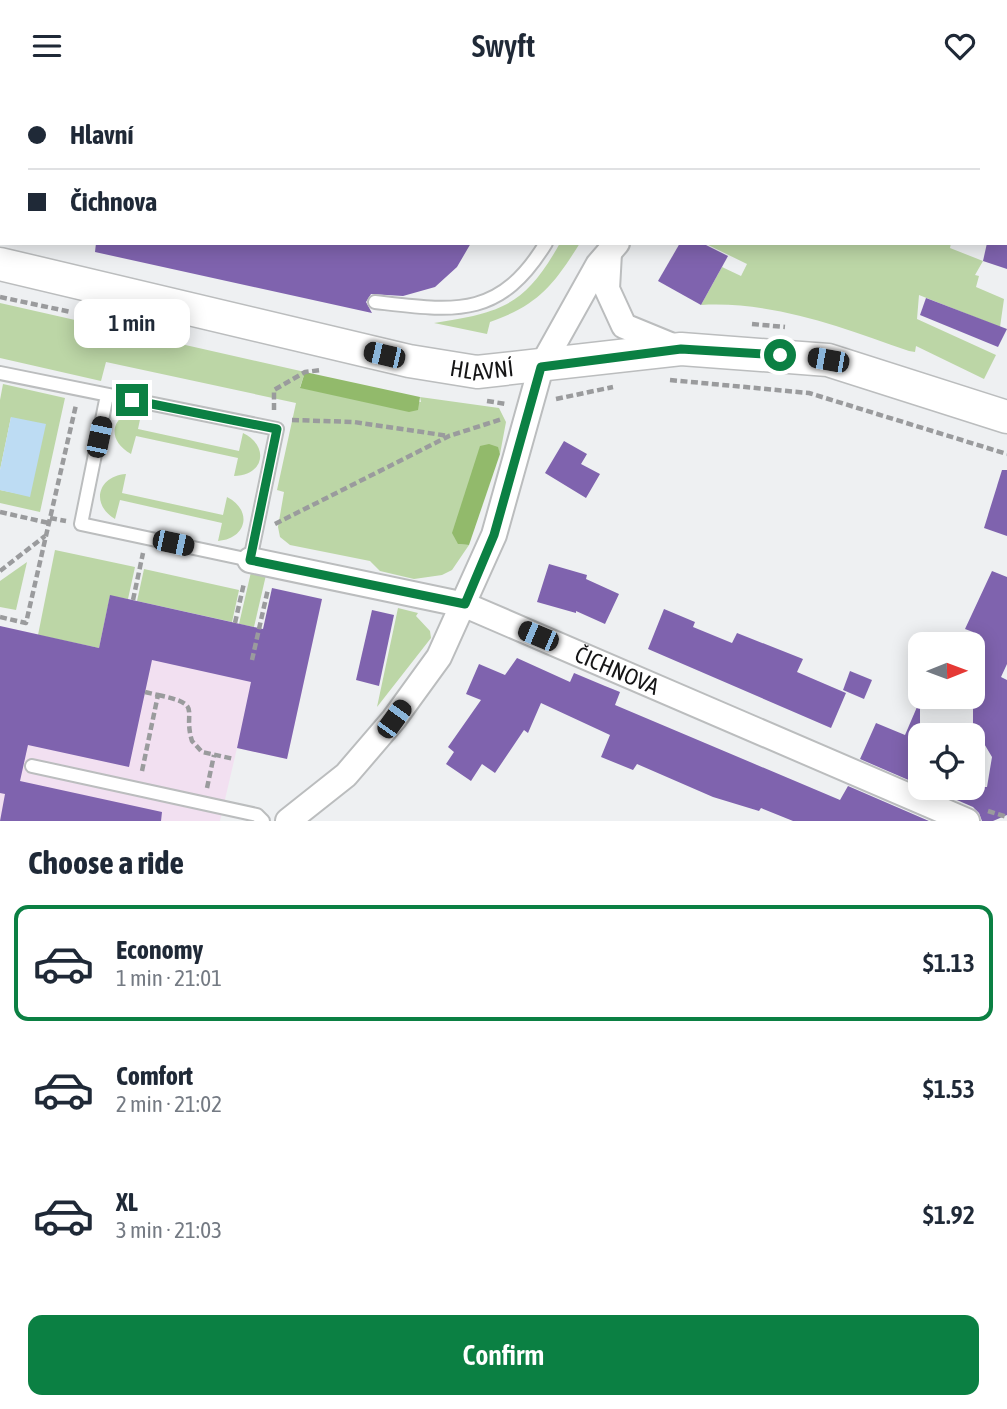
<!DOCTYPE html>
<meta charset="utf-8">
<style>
body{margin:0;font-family:"Asap Condensed",sans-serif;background:#f6f6f7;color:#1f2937;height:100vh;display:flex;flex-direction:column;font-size:26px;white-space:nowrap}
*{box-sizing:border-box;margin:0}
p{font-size:23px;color:#747a83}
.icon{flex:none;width:38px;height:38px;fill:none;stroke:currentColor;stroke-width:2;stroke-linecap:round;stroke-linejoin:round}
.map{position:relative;height:730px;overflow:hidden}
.details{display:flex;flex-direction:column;background:#fff;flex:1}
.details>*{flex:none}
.hud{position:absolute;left:0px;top:0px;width:1008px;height:154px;box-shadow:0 4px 18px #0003;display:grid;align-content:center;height:154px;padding:0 28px;background:#fff}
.needle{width:46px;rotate:89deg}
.controls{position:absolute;left:908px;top:541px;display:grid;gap:14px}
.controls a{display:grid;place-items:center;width:77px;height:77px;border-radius:14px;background:#fff;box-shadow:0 4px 18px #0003;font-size:35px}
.end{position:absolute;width:32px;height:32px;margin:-16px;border:9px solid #0b8043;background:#fff;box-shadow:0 0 0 4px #fff}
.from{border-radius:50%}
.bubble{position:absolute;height:49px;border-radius:14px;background:#fff;box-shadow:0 4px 18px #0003;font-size:23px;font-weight:600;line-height:49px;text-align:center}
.car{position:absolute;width:21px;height:42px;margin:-21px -10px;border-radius:9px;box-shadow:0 0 5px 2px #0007;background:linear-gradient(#222 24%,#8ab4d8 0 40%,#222 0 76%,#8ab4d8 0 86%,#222 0)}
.hud b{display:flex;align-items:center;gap:24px;height:66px;font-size:26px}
.hud b+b{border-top:2px solid #e0e1e3}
.hud i{width:18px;height:18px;background:#1f2937}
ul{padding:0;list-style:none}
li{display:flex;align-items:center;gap:21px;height:116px;margin:0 14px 10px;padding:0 14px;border:4px solid transparent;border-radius:14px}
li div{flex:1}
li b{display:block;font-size:26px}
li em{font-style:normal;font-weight:600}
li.current{border-color:#0b8043}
li>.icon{width:63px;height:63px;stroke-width:1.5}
h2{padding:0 28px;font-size:32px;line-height:84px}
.button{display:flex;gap:14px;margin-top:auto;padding:14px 28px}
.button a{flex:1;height:80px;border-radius:14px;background:#0b8043;color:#fff;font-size:28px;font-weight:600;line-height:80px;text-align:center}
header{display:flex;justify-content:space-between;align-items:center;height:91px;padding:0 28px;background:#fff;font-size:32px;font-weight:600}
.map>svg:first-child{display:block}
</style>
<header><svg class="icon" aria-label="menu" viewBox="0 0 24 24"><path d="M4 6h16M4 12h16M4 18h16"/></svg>Swyft<svg class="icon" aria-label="heart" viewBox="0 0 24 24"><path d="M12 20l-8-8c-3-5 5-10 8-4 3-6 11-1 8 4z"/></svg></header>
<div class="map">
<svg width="1007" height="730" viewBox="0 0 1007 730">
<rect width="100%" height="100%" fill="#eef0f2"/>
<polygon fill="#f2e0f1" points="110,504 249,567 322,508 287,668 237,657 220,730 0,730 0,535 99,557"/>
<g fill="#bcd6a6">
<polygon points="775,0 1003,0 773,2"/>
<path d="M560 152H580C553 195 538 214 490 231L487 243 434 232C502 221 525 215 560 152Z"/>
<path d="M704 152H951L950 157 983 170 975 184 979 185 976 196 1004 208 1000 236 919 204 917 228 996 264 984 288 916 255 915 261 909 260C841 236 774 210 701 214L722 176 741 185 747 173Z"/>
<polygon points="0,212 305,281 300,296 421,311 420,306 499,317 506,331 500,363 497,356 458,453 469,454 452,479 442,484 414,488 380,480 370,470 290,454 280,446 278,436 284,401 277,399 296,312 106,271 101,290 0,267"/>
<polygon points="3,293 65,307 40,421 0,412 0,399 30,405 11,326 0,379 0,309"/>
<path d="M142 319 138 338 239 360 243 342C270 355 264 385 234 385L238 367 136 345 131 363C104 348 112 321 142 319Z"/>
<path d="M126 383 122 402 223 424 227 406C253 419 247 448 218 450L222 432 120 409 115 428C90 413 98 385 126 383Z"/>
<polygon points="55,459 135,476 128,508 110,505 99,557 38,544"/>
<polygon points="27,471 16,519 0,516 0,490"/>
<polygon points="144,478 239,499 232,531 137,510"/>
<polygon points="251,481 266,484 254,536 239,533"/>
<polygon points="398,517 418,522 416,525 430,540 431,547 377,616"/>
</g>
<g fill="#92ba6b">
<polygon points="305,281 420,306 418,319 409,321 300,297"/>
<polygon points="489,353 498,356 500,363 469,454 458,453 452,442 480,355"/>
</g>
<polygon fill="#bddcf3" points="11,326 46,333 30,406 0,399 0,379"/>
<g fill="#7f63ae">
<polygon points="96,152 471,152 457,176 435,196 403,205 371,203 366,211 372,222 95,161"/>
<polygon points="680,152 702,152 728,165 701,214 658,190"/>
<polygon points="987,152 1007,152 1007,178 983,170"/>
<polygon points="926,207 1007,238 998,256 920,224"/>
<polygon points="564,350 587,363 581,373 600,383 586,407 545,382"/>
<polygon points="1002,379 1007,379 1007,445 984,437"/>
<polygon points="549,473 587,484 586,488 619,503 605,533 576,520 576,522 537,511"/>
<polygon points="992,480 1007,486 1007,573 1001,586 1007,589 1007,724 993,730 982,730 979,722 973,716 927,696 987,696 992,666 973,634 973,541 965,538"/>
<polygon points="272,497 322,508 287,668 237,657 251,591 152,569 129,676 28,654 20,690 162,721 161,730 0,730 5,703 0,702 0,535 99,557 110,504 263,538"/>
<polygon points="664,518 695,531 693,536 732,552 737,542 803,568 797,581 846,602 831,637 648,558"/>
<polygon points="372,519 394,524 379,595 356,589"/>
<polygon points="517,567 570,591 574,582 605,595 620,601 615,614 840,709 848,695 929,730 793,730 761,717 759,720 713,706 637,673 633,679 601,666 610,644 541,612 528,642 524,639 495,682 482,673 471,690 446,673 454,661 448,656 481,609 466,603 479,573 505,584"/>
<polygon points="850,580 872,589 864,608 843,599"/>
<polygon points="920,609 920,694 860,668 876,632 905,644"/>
</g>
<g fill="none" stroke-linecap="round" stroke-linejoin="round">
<defs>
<g id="service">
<polyline points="234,0 243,2"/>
<polyline points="393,0 403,2"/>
<polyline points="534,0 537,2"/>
<polyline points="503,2 512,0"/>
<path d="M375 211C454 220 499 229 546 152"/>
<polyline points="0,282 277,338 250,469 81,433 107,304"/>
<polyline points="32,675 257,724 263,730"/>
</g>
<g id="minor">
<polyline points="743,2 744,0"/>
<polyline points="609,162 607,198 624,235 680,258"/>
<path id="s1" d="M250 469 465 514 967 730"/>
<polyline points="288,730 346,684 394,628 439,566 494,444 541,276 598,174 617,152"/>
</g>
<g id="tertiary">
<path id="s2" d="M0 173 409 270 477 281 681 258 828 269 1007 326"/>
</g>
</defs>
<use href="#service" stroke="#bbbdbe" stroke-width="16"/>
<use href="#minor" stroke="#bbbdbe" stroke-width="28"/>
<use href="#tertiary" stroke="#bbbdbe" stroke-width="35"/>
<g stroke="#9a9b9d" stroke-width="4.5" stroke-dasharray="7 3.5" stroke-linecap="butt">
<polyline points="666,0 668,2"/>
<polyline points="0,206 71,221"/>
<polyline points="752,233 785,236"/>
<polyline points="670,289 809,302 1007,363"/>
<polyline points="556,308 613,296"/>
<polyline points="487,310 506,313"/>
<polyline points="274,319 274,299 305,281 321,279"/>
<polyline points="292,329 354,331 449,345"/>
<polyline points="0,421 49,432"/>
<polyline points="50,427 66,430"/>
<polyline points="275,433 449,345 502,328"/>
<polyline points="0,480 45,445"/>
<polyline points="133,509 143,462"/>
<polyline points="0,526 26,532 76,314"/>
<polyline points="235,532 244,492"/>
<polyline points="252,569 268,498"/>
<path d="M158 604C205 614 182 618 192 650L202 661 234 668"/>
<polyline points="142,680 158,604 145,601"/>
<polyline points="207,697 214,664"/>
<polyline points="988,720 1007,726"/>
</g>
<use href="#service" stroke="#fff" stroke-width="12"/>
<use href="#minor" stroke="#fff" stroke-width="24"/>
<use href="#tertiary" stroke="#fff" stroke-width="32"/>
</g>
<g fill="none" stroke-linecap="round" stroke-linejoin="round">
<polyline stroke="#0b8043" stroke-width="9" points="132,309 277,338 250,469 465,513 494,444 541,276 681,258 780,264"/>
</g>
<g text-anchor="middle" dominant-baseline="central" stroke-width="5" stroke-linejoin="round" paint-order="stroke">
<g font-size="23" fill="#151516" stroke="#eef0f2">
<text stroke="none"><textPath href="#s2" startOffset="494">HLAVNÍ</textPath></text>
<text stroke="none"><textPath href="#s1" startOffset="385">ČICHNOVA</textPath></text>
</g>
</g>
</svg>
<div class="controls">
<a><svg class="needle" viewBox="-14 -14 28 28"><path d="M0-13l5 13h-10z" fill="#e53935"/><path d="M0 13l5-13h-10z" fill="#747a83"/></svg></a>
<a><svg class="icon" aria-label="locate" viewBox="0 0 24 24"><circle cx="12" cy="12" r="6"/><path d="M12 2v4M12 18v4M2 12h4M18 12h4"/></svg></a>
</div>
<i class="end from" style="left:780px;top:264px"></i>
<i class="end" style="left:132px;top:309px"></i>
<div class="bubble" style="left:74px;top:208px;width:116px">1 min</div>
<i class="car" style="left:384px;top:264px;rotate:283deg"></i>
<i class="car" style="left:828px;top:269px;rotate:280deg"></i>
<i class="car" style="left:99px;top:346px;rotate:12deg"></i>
<i class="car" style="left:173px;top:452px;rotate:102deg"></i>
<i class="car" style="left:538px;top:545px;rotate:293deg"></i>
<i class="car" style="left:394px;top:628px;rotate:36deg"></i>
<div class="hud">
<b><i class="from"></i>Hlavní</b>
<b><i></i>Čichnova</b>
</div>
</div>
<section class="details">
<h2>Choose a ride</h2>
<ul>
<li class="current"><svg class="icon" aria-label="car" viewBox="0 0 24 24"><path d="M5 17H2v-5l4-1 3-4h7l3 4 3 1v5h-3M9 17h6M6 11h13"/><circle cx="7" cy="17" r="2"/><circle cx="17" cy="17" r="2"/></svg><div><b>Economy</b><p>1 min · 21:01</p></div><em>$1.13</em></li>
<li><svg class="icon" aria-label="car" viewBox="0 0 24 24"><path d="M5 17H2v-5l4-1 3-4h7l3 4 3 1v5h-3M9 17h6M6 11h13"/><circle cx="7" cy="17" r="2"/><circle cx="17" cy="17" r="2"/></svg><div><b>Comfort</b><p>2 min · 21:02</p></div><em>$1.53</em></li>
<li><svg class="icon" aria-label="car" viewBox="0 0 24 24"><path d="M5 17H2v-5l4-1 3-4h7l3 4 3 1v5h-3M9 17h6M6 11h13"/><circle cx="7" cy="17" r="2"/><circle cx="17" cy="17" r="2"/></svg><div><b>XL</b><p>3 min · 21:03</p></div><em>$1.92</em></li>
</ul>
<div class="button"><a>Confirm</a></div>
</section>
